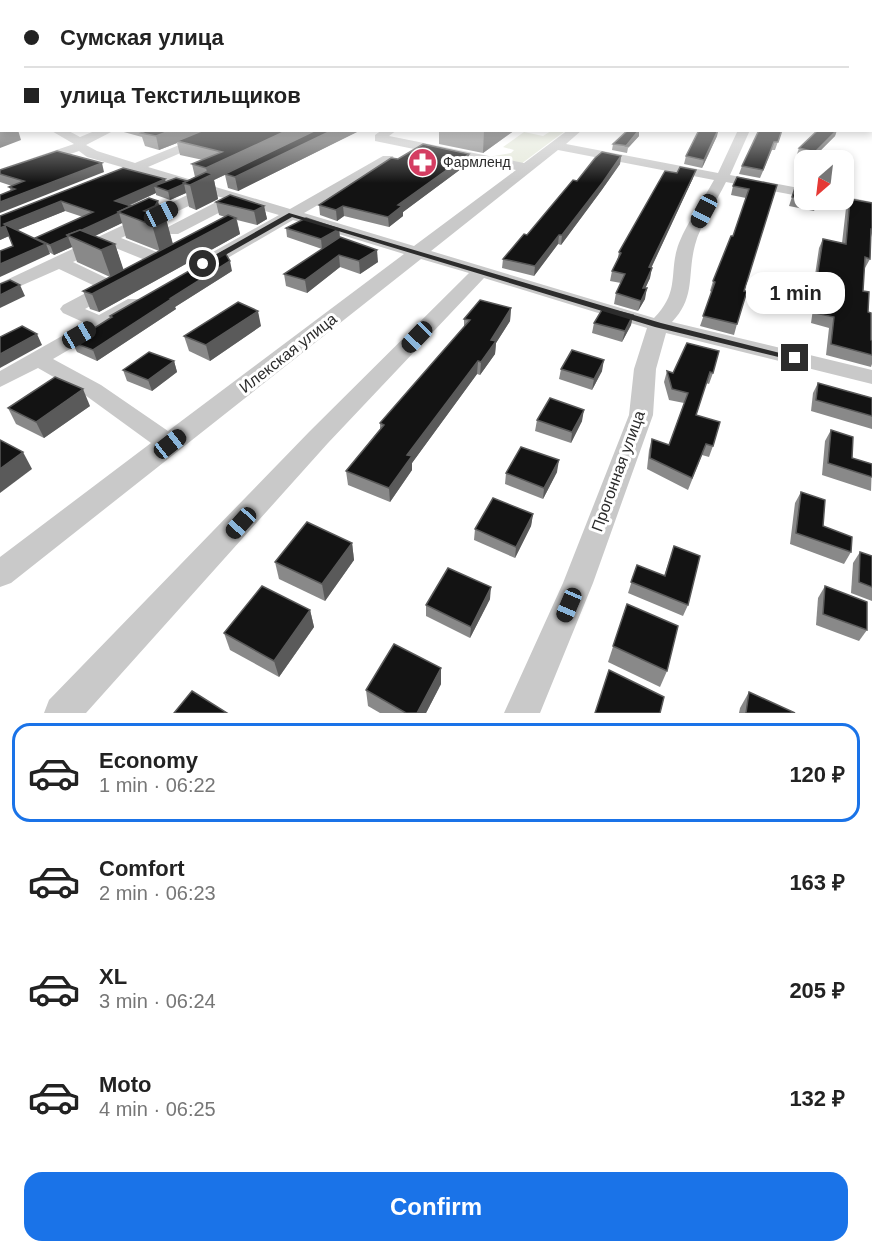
<!DOCTYPE html>
<meta charset="utf-8">
<style>
body{margin:0;font-family:Helvetica,sans-serif;background:#f2f2f2;color:#222;height:100vh;display:flex;flex-direction:column;font-size:22px;white-space:nowrap}
*{box-sizing:border-box;margin:0}
p{font-size:20px;color:#767676}
.icon{flex:none;width:33px;height:33px;fill:none;stroke:currentColor;stroke-width:2;stroke-linecap:round;stroke-linejoin:round}
.map{position:relative;height:713px;overflow:hidden}
.side{display:flex;flex-direction:column;background:#fff;flex:1}
.side>*{flex:none}
.guide{position:absolute;left:0px;top:0px;width:873px;height:132px;box-shadow:0 3px 9px #0003;display:grid;align-content:center;height:132px;padding:0 24px;background:#fff}
.needle{width:39px;rotate:208deg}
.tools{position:absolute;left:794px;top:150px;display:grid;gap:12px}
.tools a{display:grid;place-items:center;width:60px;height:60px;border-radius:12px;background:#fff;box-shadow:0 3px 9px #0003;font-size:30px}
.end{position:absolute;width:27px;height:27px;margin:-14px;border:8px solid #2c2c2c;background:#fff;box-shadow:0 0 0 3px #fff}
.from{border-radius:50%}
.bubble{position:absolute;height:42px;border-radius:18px;background:#fff;box-shadow:0 3px 9px #0003;font-size:20px;font-weight:700;line-height:42px;text-align:center}
.car{position:absolute;width:18px;height:36px;margin:-18px -9px;border-radius:8px;box-shadow:0 0 4px 2px #0007;background:linear-gradient(#222 24%,#8ab4d8 0 40%,#222 0 76%,#8ab4d8 0 86%,#222 0)}
.guide b{display:flex;align-items:center;gap:21px;height:57px;font-size:22px}
.guide b+b{border-top:2px solid #e0e0e0}
.guide i{width:15px;height:15px;background:#222}
ul{padding:10px 0 0;list-style:none}
li{display:flex;align-items:center;gap:18px;height:99px;margin:0 12px 9px;padding:0 12px;border:3px solid transparent;border-radius:18px}
li div{flex:1}
li b{display:block;font-size:22px}
li em{font-style:normal;font-weight:700}
li.on{border-color:#1a73e8}
li>.icon{width:54px;height:54px;stroke-width:1.5}
.action{display:flex;gap:12px;margin-top:auto;padding:12px 24px}
.action a{flex:1;height:69px;border-radius:18px;background:#1a73e8;color:#fff;font-size:24px;font-weight:700;line-height:69px;text-align:center}
.map>svg:first-child{display:block}
</style>
<div class="map">
<svg width="872" height="713" viewBox="0 0 872 713">
<rect width="100%" height="100%" fill="#fff"/>
<polygon fill="#e5e9db" points="551,131 565,131 521,164 488,157 511,153 514,150 503,147 524,132 543,136"/>
<g fill="none" stroke-linecap="round" stroke-linejoin="round">
<g fill="#c9c9c9" fill-rule="evenodd">
<rect x="0" y="106" width="2" height="7"/>
<path d="M50 130H67L80 137 97 130H115L86 145 97 151 135 163 216 130H234L148 167 290 209 383 156H393L394 159 393 162 304 213 414 246 516 170 375 141V135L382 130H397L389 136 524 163 568 130H582L566 144 718 173 738 130H750L730 175 804 189V197L726 182C717 201 700 225 695 245 687 275 696 297 672 322L872 370V384L666 333 656 369 653 415 593 583 540 713H504L563 583 629 415 634 369 647 328 484 278 328 443 86 713H44L49 700 310 431 469 273 421 259 11 583 0 587V557L151 443 85 395 38 368 0 387V371L85 323 63 313 60 309 63 305 97 287 59 269 0 295V283L198 190 136 172H126L125 168 87 157 79 151 0 178V169L74 144ZM558 150 714 180C703 200 688 221 679 243 668 272 681 291 654 318L431 251ZM212 195 224 198 166 228 164 231 166 234H178L238 203 279 215 195 262 192 266 195 270H207L293 220 404 254 168 431 101 385 53 359 142 307 144 303 142 299H128L99 315 85 309 117 291 120 287 117 283 73 262 108 245 155 264H167L170 260 167 256 121 238Z"/>
<polygon points="843,196 872,202 872,210 833,203 831,200 843,200"/>
</g>
</g>
<g fill="#898989" fill-rule="evenodd">
<path d="M361 130 238 191 228 188 225 175 216 179 214 180 218 199 196 210 189 207 186 193 170 200 156 195V193L129 206 166 219 173 244 225 217 219 215 216 202 264 206 267 219 257 225 237 220 240 234 99 312 90 309 83 291 110 277 77 262 72 247 54 255 49 252 50 254 13 246 9 236 0 240V216L123 168 165 179 166 182 187 181 195 177 192 164 203 160 180 155 177 143 159 150 145 146 142 137 120 131ZM65 211 83 217 35 238V239L17 230ZM122 223 126 238 159 251 123 270 115 244 95 236Z"/>
<polygon points="439,130 515,130 483,153 439,144"/>
<polygon points="628,130 651,130 649,132 639,131 639,136 628,148 627,153 612,150 613,144"/>
<polygon points="718,130 717,136 702,168 684,164 686,156"/>
<polygon points="782,130 775,150 772,150 760,178 739,174 742,166"/>
<polygon points="837,130 835,136 813,158 797,154 799,148"/>
<polygon points="469,154 469,163 403,212 403,216 389,227 344,216 337,221 320,215 319,205 398,159"/>
<polygon points="621,156 620,164 601,191 561,245 558,244 534,276 502,268 503,259 527,235 577,181"/>
<polygon points="0,170 104,172 11,191 9,187 12,186 0,182"/>
<polygon points="800,174 804,174 804,187 796,185"/>
<polygon points="693,178 651,268 650,278 645,288 645,299 638,311 614,304 616,293 621,283 610,281 612,271 617,262 619,252"/>
<polygon points="777,185 744,291 737,324 734,335 700,326 712,292 710,291 713,281 733,236 746,198 731,195 733,186"/>
<polygon points="795,188 819,200 814,211 789,206"/>
<polygon points="850,199 872,203 872,233 871,237 870,259 865,268 864,268 863,291 868,312 871,340 872,341 872,364 871,367 826,355 829,328 811,323 814,302 811,302 819,248 823,239 842,243 846,208"/>
<polygon points="286,228 339,229 340,238 378,262 360,274 340,267 307,293 286,286 284,274 322,249 287,237"/>
<polygon points="232,271 175,307 176,309 97,361 77,352 72,342 111,318 110,316"/>
<polygon points="511,308 510,321 496,343 495,354 480,375 477,374 412,463 412,470 390,502 348,485 346,471 380,429 380,423 464,327 464,319"/>
<polygon points="633,315 631,325 622,342 592,333 594,323"/>
<polygon points="261,326 210,361 189,351 184,336"/>
<polygon points="687,343 713,373 709,384 706,383 696,415 713,446 709,457 702,455 688,490 647,469 649,450 652,439 669,445 684,403 669,400 664,382 667,371 673,373"/>
<polygon points="174,361 177,372 152,391 127,381 123,370"/>
<polygon points="561,369 602,371 592,390 559,379"/>
<polygon points="818,383 872,398 872,429 811,411 813,393"/>
<polygon points="90,406 44,438 16,424 8,408"/>
<polygon points="537,420 582,421 571,443 535,431"/>
<polygon points="831,430 852,458 872,464 871,491 822,475 825,441"/>
<polygon points="557,472 543,499 505,484 506,473"/>
<polygon points="801,492 823,526 851,552 844,564 790,544 795,503"/>
<polygon points="533,514 531,526 515,558 474,540 475,529"/>
<polygon points="352,543 354,560 325,601 279,579 275,562"/>
<polygon points="674,546 688,605 683,616 628,593 637,565 664,576"/>
<polygon points="860,552 872,556 872,601 851,593 853,563"/>
<polygon points="825,586 867,630 859,641 816,625 818,598"/>
<polygon points="490,599 470,638 426,616 426,605"/>
<polygon points="627,604 667,671 660,687 608,662"/>
<polygon points="310,610 314,627 279,677 230,650 224,633"/>
<polygon points="441,684 426,713 380,713 368,706 366,690"/>
<polygon points="749,692 795,713 739,713 740,708"/>
</g>
<g fill="#5a5a5a">
<polygon points="2,127 2,130 18,130 21,140 0,148 0,128"/>
<polygon points="172,130 209,130 177,141 177,143 159,150 156,136"/>
<polygon points="288,130 317,130 214,180 218,199 196,210 190,185 208,177 206,168"/>
<polygon points="333,130 361,130 238,191 235,177"/>
<polygon points="484,130 515,130 483,153"/>
<polygon points="639,130 639,136 628,148 629,146 626,146"/>
<polygon points="718,130 717,136 702,168 704,160"/>
<polygon points="837,130 835,136 813,158 815,152"/>
<polygon points="469,154 469,163 403,212 403,216 389,227 388,217 398,205"/>
<polygon points="621,156 620,164 601,191 561,245 562,235"/>
<polygon points="102,163 104,172 0,213 0,202"/>
<polygon points="696,170 693,178 647,277 649,267"/>
<polygon points="165,179 167,188 154,186 156,193 118,210 115,201"/>
<polygon points="184,184 186,193 170,200 168,191"/>
<polygon points="61,201 65,211 8,234 4,224"/>
<polygon points="158,201 163,220 166,219 173,245 160,252 152,225 144,211"/>
<polygon points="264,206 267,219 257,225 254,211"/>
<polygon points="343,206 344,216 337,221 336,210"/>
<polygon points="119,213 122,223 82,242 69,236"/>
<polygon points="236,218 240,234 99,312 92,294"/>
<polygon points="5,226 9,236 0,240 0,228"/>
<polygon points="339,229 340,239 322,249 321,239"/>
<polygon points="559,235 558,244 534,276 535,266"/>
<polygon points="68,237 72,247 54,255 50,245"/>
<polygon points="46,244 50,254 0,277 0,264"/>
<polygon points="115,244 124,271 111,278 101,250"/>
<polygon points="377,250 378,262 360,274 359,261"/>
<polygon points="339,255 340,267 307,293 305,280"/>
<polygon points="230,261 232,271 175,307 176,309 97,361 93,350 171,298"/>
<polygon points="652,268 650,278 641,298 643,288"/>
<polygon points="20,285 25,296 0,308 0,295"/>
<polygon points="647,288 645,299 638,311 641,301"/>
<polygon points="511,308 510,321 496,343 495,354 480,375 481,362 491,340"/>
<polygon points="258,311 261,326 210,361 206,345"/>
<polygon points="633,315 631,325 622,342 625,331"/>
<polygon points="37,334 42,345 0,368 0,354"/>
<polygon points="604,360 602,371 592,390 594,379"/>
<polygon points="174,361 177,372 152,391 148,380"/>
<polygon points="478,361 477,374 412,463 412,470 390,502 389,488 407,455"/>
<polygon points="83,389 90,406 44,438 36,422"/>
<polygon points="584,410 582,421 571,443 572,432"/>
<polygon points="23,452 32,469 0,493 0,469"/>
<polygon points="559,460 557,472 543,499 544,488"/>
<polygon points="533,514 531,526 515,558 516,547"/>
<polygon points="352,543 354,560 325,601 322,584"/>
<polygon points="491,587 490,599 470,638 471,627"/>
<polygon points="310,610 314,627 279,677 274,661"/>
<polygon points="441,668 441,684 426,713 417,713"/>
</g>
<g fill="#131313" stroke="#5a5a5a" stroke-width="1.5">
<polygon points="2,119 2,127 0,128 0,120"/>
<polygon points="148,130 172,130 156,136 141,133"/>
<polygon points="204,130 288,130 206,168 192,164 222,152 177,141"/>
<polygon points="316,130 333,130 235,177 225,174"/>
<polygon points="628,130 639,130 626,146 629,146 613,144"/>
<polygon points="699,130 718,130 704,160 686,156"/>
<polygon points="759,130 782,130 778,142 774,142 763,170 742,166"/>
<polygon points="818,130 837,130 815,152 799,148"/>
<polygon points="423,144 469,154 398,205 402,206 388,217 343,206 336,210 319,205 391,158 398,159"/>
<polygon points="57,151 102,163 0,202 0,195 15,189 9,187 24,181 0,174 0,170"/>
<polygon points="602,152 621,156 603,182 562,235 559,235 535,266 503,259 524,234 527,235 573,180 577,181 595,158"/>
<polygon points="680,167 696,170 649,267 652,268 643,288 647,288 641,301 616,293 625,274 612,271 621,253 619,252 665,171 677,173"/>
<polygon points="123,168 165,179 115,201 131,206 118,212 119,213 82,230 80,230 67,235 68,237 50,245 35,238 93,212 61,201 4,224 46,244 0,264 0,251 13,246 5,226 0,228 0,216"/>
<polygon points="206,172 213,174 190,185 183,183"/>
<polygon points="800,174 804,174 804,178 799,177"/>
<polygon points="737,177 777,185 744,291 747,291 737,324 703,316 715,282 713,281 731,236 733,236 749,189 733,186"/>
<polygon points="176,178 187,181 183,183 184,184 168,191 154,186"/>
<polygon points="795,188 804,190 804,199 792,197"/>
<polygon points="230,195 264,206 254,211 216,202"/>
<polygon points="149,198 158,201 155,206 144,211 166,219 152,225 118,212"/>
<polygon points="850,199 872,203 872,229 871,229 870,259 865,257 863,291 869,292 868,312 871,313 871,340 872,341 872,355 831,344 834,317 815,313 818,292 815,291 823,239 846,244"/>
<polygon points="805,200 819,200 818,202"/>
<polygon points="228,215 236,218 92,294 83,291"/>
<polygon points="306,218 339,229 321,239 286,228"/>
<polygon points="80,230 115,244 101,250 67,235"/>
<polygon points="340,237 377,250 359,261 339,255 305,280 284,274"/>
<polygon points="224,251 230,261 171,298 173,298 93,350 72,342 112,317 110,316"/>
<polygon points="10,280 20,285 0,295 0,284"/>
<polygon points="480,300 511,308 491,340 496,341 481,362 478,361 407,455 412,456 389,488 346,471 384,425 380,423 470,320 464,319"/>
<polygon points="238,302 258,311 206,345 184,336"/>
<polygon points="603,308 633,315 625,331 594,323"/>
<polygon points="22,326 37,334 0,354 0,337"/>
<polygon points="687,343 719,351 713,373 710,372 696,415 720,422 713,446 706,444 692,478 650,458 652,439 669,445 688,393 672,389 667,371 673,373"/>
<polygon points="572,350 604,360 594,379 561,369"/>
<polygon points="149,352 174,361 148,380 123,370"/>
<polygon points="55,377 83,389 36,422 8,408"/>
<polygon points="818,383 872,398 872,416 816,400"/>
<polygon points="550,398 584,410 572,432 537,420"/>
<polygon points="831,430 853,437 852,458 872,464 872,477 828,463"/>
<polygon points="0,440 23,452 0,469"/>
<polygon points="521,447 559,460 544,488 506,473"/>
<polygon points="801,492 825,500 823,526 852,537 851,552 796,533"/>
<polygon points="493,498 533,514 516,547 475,529"/>
<polygon points="307,522 352,543 322,584 275,562"/>
<polygon points="674,546 700,556 688,605 631,582 637,565 665,576"/>
<polygon points="860,552 872,556 872,587 859,582"/>
<polygon points="448,568 491,587 471,627 426,605"/>
<polygon points="262,586 310,610 274,661 224,633"/>
<polygon points="825,586 867,602 867,630 823,614"/>
<polygon points="627,604 678,626 667,671 613,646"/>
<polygon points="394,644 441,668 417,713 406,713 366,690"/>
<polygon points="609,670 664,697 660,713 595,713"/>
<polygon points="192,691 227,713 174,713"/>
<polygon points="749,692 795,713 746,713"/>
</g>
<linearGradient id="sky" x2="0" y2="1"><stop stop-color="#9bc6e8"/><stop offset="0.45" stop-color="#fff"/><stop offset="1" stop-color="#fff" stop-opacity="0"/></linearGradient>
<rect width="872" height="183" fill="url(#sky)"/>
<polygon fill="#2c2c2c" points="289,213 661,323 800,358 795,361 655,327 292,217 206,266 199,264"/>
<defs>
<symbol id="pharmacy-disc" viewBox="-11 -11 22 22"><circle r="9.5" fill="#d43d62" stroke="#fff"/><path d="M-2-6h4v4h4v4h-4v4h-4v-4h-4v-4h4Z" fill="#fff"/></symbol>
</defs>
<g fill-rule="evenodd">
<use href="#pharmacy-disc" x="406" y="146" width="33" height="33"/>
</g>
<g text-anchor="middle" dominant-baseline="central" stroke-width="6" stroke-linejoin="round" paint-order="stroke">
<g font-size="14" fill="#2c2c2c" stroke="#fff" text-anchor="start">
<text x="443" y="162">Фармленд</text>
</g>
<g font-size="16" fill="#2c2c2c" stroke="#fff">
<text transform="translate(288 353) rotate(-38)">Илекская улица</text>
<text transform="translate(618 471) rotate(-70)">Прогонная улица</text>
</g>
</g>
</svg>
<div class="tools">
<a><svg class="needle" viewBox="-14 -14 28 28"><path d="M0-13l5 13h-10z" fill="#e53935"/><path d="M0 13l5-13h-10z" fill="#767676"/></svg></a>
</div>
<i class="end from" style="left:203px;top:264px"></i>
<i class="end" style="left:795px;top:358px"></i>
<div class="bubble" style="left:746px;top:272px;width:99px">1 min</div>
<i class="car" style="left:704px;top:211px;rotate:208deg"></i>
<i class="car" style="left:161px;top:214px;rotate:64deg"></i>
<i class="car" style="left:79px;top:335px;rotate:60deg"></i>
<i class="car" style="left:417px;top:337px;rotate:224deg"></i>
<i class="car" style="left:170px;top:444px;rotate:52deg"></i>
<i class="car" style="left:241px;top:523px;rotate:222deg"></i>
<i class="car" style="left:569px;top:605px;rotate:203deg"></i>
<div class="guide">
<b><i class="from"></i>Сумская улица</b>
<b><i></i>улица Текстильщиков</b>
</div>
</div>
<section class="side">
<ul>
<li class="on"><svg class="icon" aria-label="car" viewBox="0 0 24 24"><path d="M5 17H2v-5l4-1 3-4h7l3 4 3 1v5h-3M9 17h6M6 11h13"/><circle cx="7" cy="17" r="2"/><circle cx="17" cy="17" r="2"/></svg><div><b>Economy</b><p>1 min · 06:22</p></div><em>120 ₽</em></li>
<li><svg class="icon" aria-label="car" viewBox="0 0 24 24"><path d="M5 17H2v-5l4-1 3-4h7l3 4 3 1v5h-3M9 17h6M6 11h13"/><circle cx="7" cy="17" r="2"/><circle cx="17" cy="17" r="2"/></svg><div><b>Comfort</b><p>2 min · 06:23</p></div><em>163 ₽</em></li>
<li><svg class="icon" aria-label="car" viewBox="0 0 24 24"><path d="M5 17H2v-5l4-1 3-4h7l3 4 3 1v5h-3M9 17h6M6 11h13"/><circle cx="7" cy="17" r="2"/><circle cx="17" cy="17" r="2"/></svg><div><b>XL</b><p>3 min · 06:24</p></div><em>205 ₽</em></li>
<li><svg class="icon" aria-label="car" viewBox="0 0 24 24"><path d="M5 17H2v-5l4-1 3-4h7l3 4 3 1v5h-3M9 17h6M6 11h13"/><circle cx="7" cy="17" r="2"/><circle cx="17" cy="17" r="2"/></svg><div><b>Moto</b><p>4 min · 06:25</p></div><em>132 ₽</em></li>
</ul>
<div class="action"><a>Confirm</a></div>
</section>
